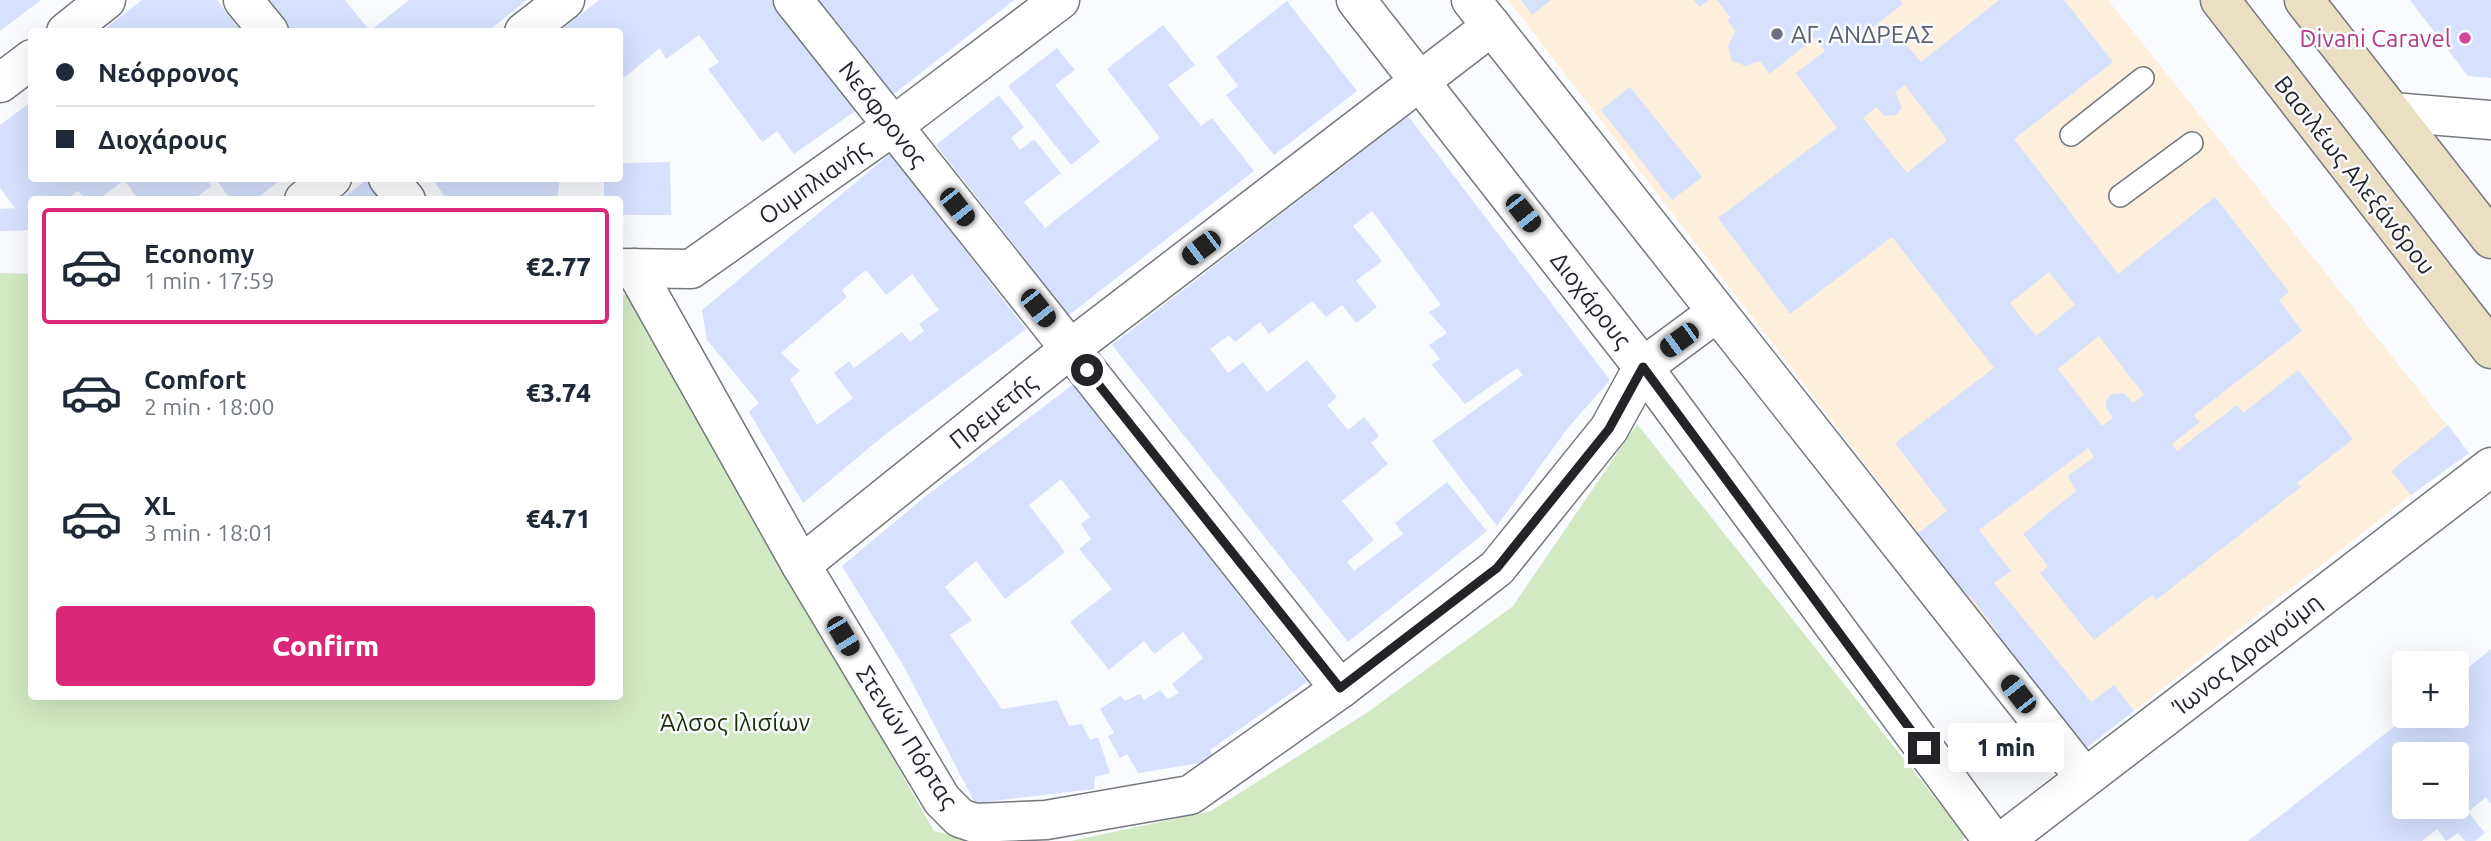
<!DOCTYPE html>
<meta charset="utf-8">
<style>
body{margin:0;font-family:Ubuntu,sans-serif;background:#f6f6f7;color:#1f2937;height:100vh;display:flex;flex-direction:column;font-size:26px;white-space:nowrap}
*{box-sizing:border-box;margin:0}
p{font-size:23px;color:#747a83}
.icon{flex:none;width:38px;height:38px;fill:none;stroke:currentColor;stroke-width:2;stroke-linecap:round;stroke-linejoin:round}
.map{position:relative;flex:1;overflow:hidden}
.details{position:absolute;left:28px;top:196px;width:595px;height:504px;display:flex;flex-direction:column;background:#fff;border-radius:7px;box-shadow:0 7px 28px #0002}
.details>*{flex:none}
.top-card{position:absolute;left:28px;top:28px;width:595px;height:154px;border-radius:7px;box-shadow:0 7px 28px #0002;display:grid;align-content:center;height:154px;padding:0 28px;background:#fff}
.fabs{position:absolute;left:2392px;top:651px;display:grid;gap:14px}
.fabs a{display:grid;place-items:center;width:77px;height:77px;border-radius:7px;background:#fff;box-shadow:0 7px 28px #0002;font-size:35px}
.end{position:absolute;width:32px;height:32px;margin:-16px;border:9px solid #232427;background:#fff;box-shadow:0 0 0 4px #fff}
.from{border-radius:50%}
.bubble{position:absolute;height:49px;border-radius:7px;background:#fff;box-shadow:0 7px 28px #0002;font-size:23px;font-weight:800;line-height:49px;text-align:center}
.car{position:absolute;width:21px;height:42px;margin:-21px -10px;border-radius:9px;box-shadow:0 0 5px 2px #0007;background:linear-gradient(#222 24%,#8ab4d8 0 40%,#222 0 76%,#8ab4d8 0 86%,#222 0)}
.top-card b{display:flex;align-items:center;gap:24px;height:66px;font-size:26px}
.top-card b+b{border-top:2px solid #e0e1e3}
.top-card i{width:18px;height:18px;background:#1f2937}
ul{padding:12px 0 0;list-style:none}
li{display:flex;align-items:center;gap:21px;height:116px;margin:0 14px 10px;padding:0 14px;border:4px solid transparent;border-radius:7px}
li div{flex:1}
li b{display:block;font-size:26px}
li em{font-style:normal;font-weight:800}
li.active{border-color:#db2777}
li>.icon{width:63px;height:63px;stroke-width:1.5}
.cta{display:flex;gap:14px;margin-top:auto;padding:14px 28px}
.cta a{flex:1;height:80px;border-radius:7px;background:#db2777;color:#fff;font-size:28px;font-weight:800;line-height:80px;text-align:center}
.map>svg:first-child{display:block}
</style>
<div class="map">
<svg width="2491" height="841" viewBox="0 0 2491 841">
<rect width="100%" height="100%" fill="#fafbfe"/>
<polygon fill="#fdefdb" points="1508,0 2108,0 2469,453 2411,495 2085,749"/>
<g fill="#d2eac3">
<polygon points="0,273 31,274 32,696 620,696 620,295 630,295 934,831 979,841 0,841"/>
<polygon points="1637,424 1966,837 1962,841 1071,841 1211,811 1368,712 1513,606"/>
</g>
<g fill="#d6e1fd" fill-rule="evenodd">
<polygon points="0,0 41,0 0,31"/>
<polygon points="142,0 217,0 241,32 101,32"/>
<polygon points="266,0 345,0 370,31 409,0 527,0 487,32 292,32"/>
<polygon points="599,0 776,0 858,109 794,154 777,131 762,142 708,69 719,62 699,35 666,59 660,48 620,81 620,32 559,32"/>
<polygon points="814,0 1014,0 890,97"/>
<polygon points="1521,0 1551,0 1532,15"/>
<polygon points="1694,0 1709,0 1699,7"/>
<path d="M1717 0H1900L1903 4 1863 35 1869 44 1892 27 1921 62 1999 0H2064L2113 62 2014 139 2118 274 2215 197 2289 292 2279 300 2302 331 2194 415 2200 422 2172 444 2177 451 2237 405 2243 413 2298 370 2353 439 2297 483 2301 487 2156 600 2152 595 2094 640 2040 573 2048 566 2023 534 2076 491 2068 476 2094 457 2088 448 1979 530 2011 571 1994 583 2091 702 2114 685 2134 711 2085 749 1995 635 1998 632 1970 596 1967 598 1918 533 1947 511 1895 443 1994 368 1892 237 1790 314 1718 218 1837 128 1796 73 1825 51 1815 38 1769 74 1760 61 1746 66 1732 61 1728 46 1735 31 1727 20 1731 18ZM1905 85 1947 140 1907 173 1863 118 1876 107 1884 116 1896 115 1902 108 1895 92ZM2049 272 2075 305 2036 336 2010 303ZM2099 336 2144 395 2133 403 2124 393 2111 394 2106 401V408L2113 418 2102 426 2058 369Z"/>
<polygon points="2410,0 2491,0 2491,78 2468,76"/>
<polygon points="1287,1 1357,91 1274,155 1226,95 1238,86 1216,57"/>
<polygon points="1163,25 1195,65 1168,85 1201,126 1212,118 1254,171 1069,315 936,145 999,95 1024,127 1011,138 1020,150 1034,139 1061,173 1024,202 1045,228 1160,138 1107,69"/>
<polygon points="1057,48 1075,70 1055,85 1100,142 1071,165 1008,86"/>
<polygon points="1630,87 1702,177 1672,200 1601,110"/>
<polygon points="32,101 32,178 205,178 211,186 193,200 139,200 124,180 98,200 86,200 78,191 66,200 32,200 32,230 0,231 0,209 15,208 0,188 0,125"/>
<polygon points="1408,116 1610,380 1567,429 1497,526 1432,441 1523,375 1517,368 1465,404 1431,364 1440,359 1429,345 1447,333 1429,312 1441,305 1372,211 1353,226 1382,261 1356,281 1377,307 1356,323 1342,305 1326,317 1312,301 1269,334 1260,322 1235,342 1229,335 1210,349 1228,373 1243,362 1267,392 1307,360 1337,397 1327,405 1348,430 1364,417 1379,436 1371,443 1388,464 1342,501 1374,540 1347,562 1354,571 1403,534 1395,523 1447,482 1487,531 1348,642 1112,345"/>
<path d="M890 154 1026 329 882 437 803 503 749 412 759 403 707 340 702 310ZM866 270 886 295 912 274 939 310 919 324 924 331 910 342 902 332 854 368 849 361 834 373 853 398 817 425 790 379 800 371 781 353 847 297 842 290Z"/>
<polygon points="670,162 671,215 620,215 620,200 604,200 604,178 620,178 620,163"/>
<polygon points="215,178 283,178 255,200 231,200"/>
<polygon points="369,178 375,178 393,200 340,200"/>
<polygon points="432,178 560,178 557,200 447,200"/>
<polygon points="1075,383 1307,682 1210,750 1213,761 1138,773 1127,754 1120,758 1108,736 1114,733 1100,709 1120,696 1125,701 1140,694 1144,700 1160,690 1168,699 1179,693 1172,684 1203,658 1183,632 1154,654 1144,641 1109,670 1070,622 1112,589 1079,549 1091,539 1081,524 1090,517 1061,479 1029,505 1065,552 1005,599 976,561 945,587 972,620 950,635 1002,709 1057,700 1069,726 1082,724 1090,740 1098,737 1110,773 1095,777 1094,789 975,803 903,665 842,566 926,496"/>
<polygon points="2448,425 2469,453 2411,495 2391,471"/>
<path d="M2491 649V804L2486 797 2468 812 2485 833 2475 841H2465L2458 833 2446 841 2437 829 2422 841H2248L2408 716H2457V677ZM2404 754H2457V807H2404Z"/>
</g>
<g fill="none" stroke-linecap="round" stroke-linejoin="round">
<defs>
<g id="lane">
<polyline points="2071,135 2143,78"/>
<polyline points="2120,196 2192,143"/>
</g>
<g id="street">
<polyline points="243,0 269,32"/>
<polyline points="793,0 1340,689"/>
<polyline points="1356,0 1643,367 1993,841"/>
<polyline points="1471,0 2085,778"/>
<polyline points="66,32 106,0"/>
<polyline points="524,32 565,0"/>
<polyline points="0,83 32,59"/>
<polyline points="2392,112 2491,120"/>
<polyline points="388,178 406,200"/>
<polyline points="304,200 332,178"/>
<polyline points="620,268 691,269 893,126 1060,0"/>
<polyline points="634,268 801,565 942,800 960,818 975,823 1046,820 1190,795 1340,689 1497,568 1609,429 1643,367 1716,313"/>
<polyline points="801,565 1070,349 1492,26"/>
<polyline points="2003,841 2491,467"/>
</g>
<g id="secondary">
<polyline points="2220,0 2491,349"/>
<polyline points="2304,0 2491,239"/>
</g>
</defs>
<use href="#lane" stroke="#75787e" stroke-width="24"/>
<use href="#street" stroke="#75787e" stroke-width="41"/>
<use href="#secondary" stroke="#75787e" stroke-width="41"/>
<use href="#lane" stroke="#fff" stroke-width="21"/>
<use href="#street" stroke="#fff" stroke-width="38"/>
<use href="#secondary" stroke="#eadfc3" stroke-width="38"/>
</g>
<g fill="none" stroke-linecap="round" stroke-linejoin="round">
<polyline stroke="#232427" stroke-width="9" points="1087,370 1340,688 1497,568 1609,429 1643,367 1924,748"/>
</g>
<circle fill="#6b7280" stroke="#fafbfe" stroke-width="2.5" cx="1777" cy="34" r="7"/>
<circle fill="#d1479c" stroke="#fafbfe" stroke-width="2.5" cx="2465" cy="38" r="7"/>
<g text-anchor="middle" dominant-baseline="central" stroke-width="5" stroke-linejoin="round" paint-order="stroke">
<g font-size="24" fill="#5b616d" stroke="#fafbfe" text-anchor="start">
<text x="1791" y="34">ΑΓ. ΑΝΔΡΕΑΣ</text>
</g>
<g font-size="24" fill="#b23c85" stroke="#fafbfe" text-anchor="end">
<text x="2451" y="38">Divani Caravel</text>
</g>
<g font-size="24" fill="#232427" stroke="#fafbfe">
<text transform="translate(883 114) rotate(52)">Νεόφρονος</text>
<text transform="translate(2355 175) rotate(52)">Βασιλέως Αλεξάνδρου</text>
<text transform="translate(814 182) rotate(-35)">Ουμπλιανής</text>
<text transform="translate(1591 300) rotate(52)">Διοχάρους</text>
<text transform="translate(993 411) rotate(-39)">Πρεμετής</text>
<text transform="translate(2247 654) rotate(-38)">Ίωνος Δραγούμη</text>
<text transform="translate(907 737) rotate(57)">Στενών Πόρτας</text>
</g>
<g font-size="24" fill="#193102" stroke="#fafbfe">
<text x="735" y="722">Άλσος Ιλισίων</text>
</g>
</g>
</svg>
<div class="fabs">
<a>+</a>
<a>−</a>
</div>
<i class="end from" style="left:1087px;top:370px"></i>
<i class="end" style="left:1924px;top:748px"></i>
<div class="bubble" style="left:1948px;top:723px;width:116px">1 min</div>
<i class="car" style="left:957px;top:207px;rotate:142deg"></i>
<i class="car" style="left:1523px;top:213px;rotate:142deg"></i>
<i class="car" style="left:1201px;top:248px;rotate:233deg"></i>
<i class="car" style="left:1038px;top:308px;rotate:142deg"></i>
<i class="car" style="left:1679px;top:340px;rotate:234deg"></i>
<i class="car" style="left:843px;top:636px;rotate:149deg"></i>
<i class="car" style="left:2018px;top:694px;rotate:322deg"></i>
<div class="top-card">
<b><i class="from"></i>Νεόφρονος</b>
<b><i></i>Διοχάρους</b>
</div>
<section class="details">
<ul>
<li class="active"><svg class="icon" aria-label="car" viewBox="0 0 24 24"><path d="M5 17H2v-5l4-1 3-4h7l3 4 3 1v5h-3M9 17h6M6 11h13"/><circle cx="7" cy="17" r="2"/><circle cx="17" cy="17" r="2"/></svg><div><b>Economy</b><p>1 min · 17:59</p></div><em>€2.77</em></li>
<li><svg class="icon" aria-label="car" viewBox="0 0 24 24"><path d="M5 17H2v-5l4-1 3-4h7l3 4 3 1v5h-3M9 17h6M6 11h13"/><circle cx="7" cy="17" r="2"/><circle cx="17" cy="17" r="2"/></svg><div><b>Comfort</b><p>2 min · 18:00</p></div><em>€3.74</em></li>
<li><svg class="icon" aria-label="car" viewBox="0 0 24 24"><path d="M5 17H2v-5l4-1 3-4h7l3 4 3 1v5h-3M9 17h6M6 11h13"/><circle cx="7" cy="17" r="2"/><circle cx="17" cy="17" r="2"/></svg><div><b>XL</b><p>3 min · 18:01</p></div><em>€4.71</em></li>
</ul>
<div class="cta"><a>Confirm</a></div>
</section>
</div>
